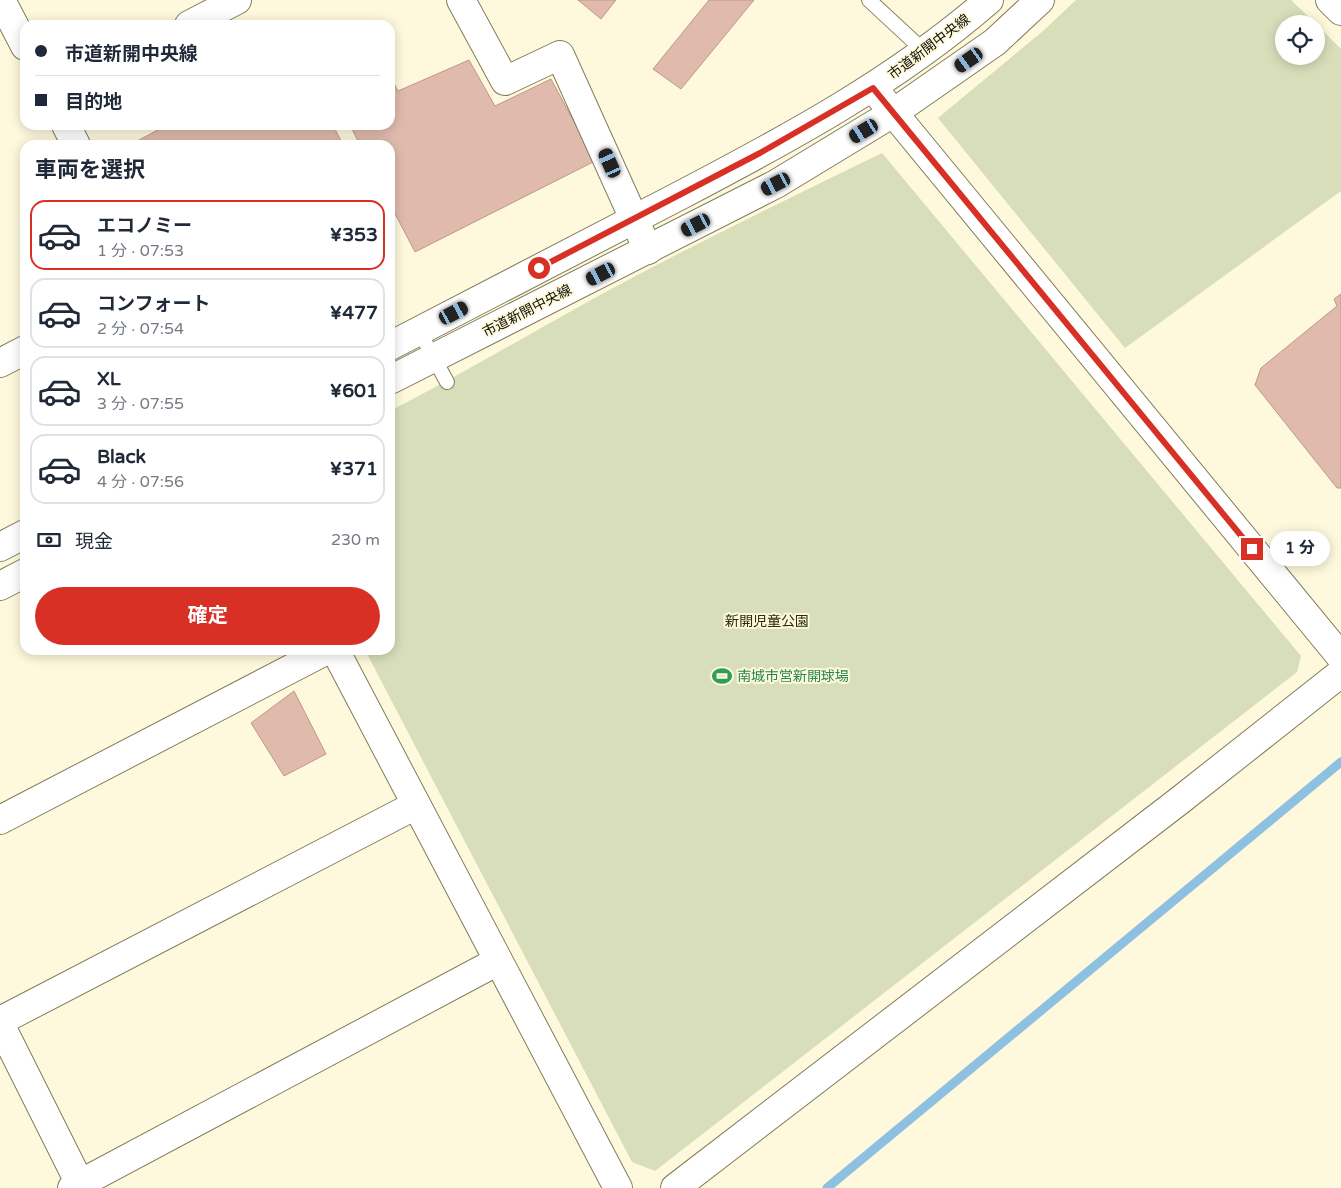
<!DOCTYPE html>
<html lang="ja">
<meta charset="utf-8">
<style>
body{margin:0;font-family:"Varela Round","Noto Sans JP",sans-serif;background:#f2f2f3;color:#1f2937;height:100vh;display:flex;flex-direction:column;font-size:19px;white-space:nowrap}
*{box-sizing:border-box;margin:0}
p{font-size:16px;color:#747a83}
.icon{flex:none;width:28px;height:28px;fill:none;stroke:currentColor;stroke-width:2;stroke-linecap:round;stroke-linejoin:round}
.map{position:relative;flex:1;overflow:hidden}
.drawer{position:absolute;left:20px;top:140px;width:375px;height:515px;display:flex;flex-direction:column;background:#fff;border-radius:15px;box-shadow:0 2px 12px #0003}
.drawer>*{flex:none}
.guide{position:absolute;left:20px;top:20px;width:375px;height:110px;border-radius:15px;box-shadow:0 2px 12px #0003;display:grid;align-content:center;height:110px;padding:0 15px;background:#fff}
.fabs{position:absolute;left:1275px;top:15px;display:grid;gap:10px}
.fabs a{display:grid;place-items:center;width:50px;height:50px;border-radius:50%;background:#fff;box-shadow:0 2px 12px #0003;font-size:25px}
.end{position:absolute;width:22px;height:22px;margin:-11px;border:6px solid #d93025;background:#fff;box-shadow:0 0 0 2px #fff}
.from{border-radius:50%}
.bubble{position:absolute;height:35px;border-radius:18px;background:#fff;box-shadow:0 2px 12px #0003;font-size:16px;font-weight:700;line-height:35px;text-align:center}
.car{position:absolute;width:15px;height:30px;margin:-15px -8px;border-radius:6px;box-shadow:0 0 4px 1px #0007;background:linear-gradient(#222 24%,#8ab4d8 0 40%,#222 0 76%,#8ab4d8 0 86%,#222 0)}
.guide b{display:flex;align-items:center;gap:18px;height:48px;font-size:19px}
.guide b+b{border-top:1px solid #e0e1e3}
.guide i{width:12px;height:12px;background:#1f2937}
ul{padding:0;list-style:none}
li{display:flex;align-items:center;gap:15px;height:70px;margin:0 10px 8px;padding:0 5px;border:2px solid #e0e1e3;border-radius:15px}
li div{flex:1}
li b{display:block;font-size:19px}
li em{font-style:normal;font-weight:700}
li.active{border-color:#d93025}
li>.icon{width:45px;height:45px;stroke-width:1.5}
h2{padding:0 15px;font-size:22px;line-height:60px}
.pay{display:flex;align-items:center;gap:12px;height:55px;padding:0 15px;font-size:19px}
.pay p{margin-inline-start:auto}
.primary-button{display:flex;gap:10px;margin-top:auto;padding:10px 15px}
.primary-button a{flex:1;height:58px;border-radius:30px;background:#d93025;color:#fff;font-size:20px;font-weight:700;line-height:58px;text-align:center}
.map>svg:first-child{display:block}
</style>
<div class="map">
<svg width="1341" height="1188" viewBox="0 0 1341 1188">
<rect width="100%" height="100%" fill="#fef9dc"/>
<g fill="#d7deb9">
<polygon points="1076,0 1291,0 1316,24 1284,24 1284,56 1316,56 1316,24 1341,49 1341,191 1125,348 938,118 1043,31"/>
<path d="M882 153 1301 656 1297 672 655 1171 632 1162 365 650H390V411C462 374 531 333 602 294 694 244 788 199 882 153Z"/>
</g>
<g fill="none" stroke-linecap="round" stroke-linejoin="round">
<polyline stroke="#8dc0e1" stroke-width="9" points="827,1188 1341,762"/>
</g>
<g fill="#e0baad" stroke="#bd988c">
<polygon points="578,0 616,0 601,19"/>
<polygon points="709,0 754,0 681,89 653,69"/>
<polygon points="469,60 495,106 551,79 595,161 415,252 390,204 390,145 360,145 350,125 390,125 390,76 398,91"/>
<polygon points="167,125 333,125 343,145 130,145"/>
<polygon points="1341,294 1341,488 1337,488 1255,385 1261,368 1337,306 1334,299"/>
<polygon points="294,691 326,754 284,776 251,723"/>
</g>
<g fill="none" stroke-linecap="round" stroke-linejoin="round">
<defs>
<g id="service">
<polyline points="869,0 925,52"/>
<polyline points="419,331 447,382"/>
</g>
<g id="minor">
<polyline points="461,0 505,81 560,55 648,250"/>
<polyline points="189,25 237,0"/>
<polyline points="0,363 25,350"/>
<polyline points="0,820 327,650"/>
<polyline points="0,1021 416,805"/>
<polyline points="72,1188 498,961"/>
</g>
<g id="tertiary">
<polyline points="1,0 25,46"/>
<polyline points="1330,0 1341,11"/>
<polyline points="873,88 1341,657"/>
<polyline points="66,125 76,145"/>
<path d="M390 346C487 296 583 246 679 196 788 139 896 81 989 0"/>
<polyline points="390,380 776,184 893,113 995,42 1040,0"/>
<polyline points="0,547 25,534"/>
<polyline points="0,586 25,573"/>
<polyline points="335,650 618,1188"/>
<polyline points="0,1024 82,1188"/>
<polyline points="675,1188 1179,801 1341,673"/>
</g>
</defs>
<use href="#service" stroke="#837c5b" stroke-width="16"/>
<use href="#minor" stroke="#837c5b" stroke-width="30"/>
<use href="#tertiary" stroke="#837c5b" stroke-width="30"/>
<use href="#service" stroke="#fff" stroke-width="14"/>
<use href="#minor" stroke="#fff" stroke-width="28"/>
<use href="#tertiary" stroke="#fff" stroke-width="28"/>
</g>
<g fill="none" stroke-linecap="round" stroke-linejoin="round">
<polyline stroke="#d93025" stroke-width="6" points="539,268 760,153 873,88 1252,549"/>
</g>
<defs>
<symbol id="stadium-bare" viewBox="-9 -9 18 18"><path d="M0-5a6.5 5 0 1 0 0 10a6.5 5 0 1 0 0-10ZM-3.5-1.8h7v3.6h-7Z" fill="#2e9e5b" stroke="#fef9dc" stroke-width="2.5" paint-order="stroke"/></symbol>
</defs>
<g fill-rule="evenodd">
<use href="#stadium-bare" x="708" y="662" width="28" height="28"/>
</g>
<g text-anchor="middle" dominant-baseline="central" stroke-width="4" stroke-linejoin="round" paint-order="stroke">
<g font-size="14" fill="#131004" stroke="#fef9dc">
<text transform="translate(929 47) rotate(-37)">市道新開中央線</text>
<text transform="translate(527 311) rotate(-27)">市道新開中央線</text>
</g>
<g font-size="14" fill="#282d04" stroke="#fef9dc">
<text x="767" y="621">新開児童公園</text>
</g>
<g font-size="14" fill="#27864d" stroke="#fef9dc" text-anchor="start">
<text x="737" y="676">南城市営新開球場</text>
</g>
</g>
</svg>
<div class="fabs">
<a><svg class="icon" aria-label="locate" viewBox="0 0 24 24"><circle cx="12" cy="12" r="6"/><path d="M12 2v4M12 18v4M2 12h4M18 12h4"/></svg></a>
</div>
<i class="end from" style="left:539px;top:268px"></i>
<i class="end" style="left:1252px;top:549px"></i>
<div class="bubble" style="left:1270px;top:531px;width:60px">1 分</div>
<i class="car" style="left:969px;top:60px;rotate:235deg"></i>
<i class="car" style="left:864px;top:131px;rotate:239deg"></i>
<i class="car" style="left:610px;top:163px;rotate:336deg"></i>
<i class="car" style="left:776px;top:184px;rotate:243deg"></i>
<i class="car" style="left:696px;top:225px;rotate:243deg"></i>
<i class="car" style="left:601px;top:274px;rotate:243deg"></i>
<i class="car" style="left:454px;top:313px;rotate:62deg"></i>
<div class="guide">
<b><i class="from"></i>市道新開中央線</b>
<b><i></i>目的地</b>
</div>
<section class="drawer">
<h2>車両を選択</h2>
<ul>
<li class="active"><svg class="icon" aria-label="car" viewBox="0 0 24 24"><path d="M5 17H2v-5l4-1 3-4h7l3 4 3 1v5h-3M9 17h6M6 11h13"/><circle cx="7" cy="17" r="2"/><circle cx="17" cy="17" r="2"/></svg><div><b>エコノミー</b><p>1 分 · 07:53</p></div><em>¥353</em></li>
<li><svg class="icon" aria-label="car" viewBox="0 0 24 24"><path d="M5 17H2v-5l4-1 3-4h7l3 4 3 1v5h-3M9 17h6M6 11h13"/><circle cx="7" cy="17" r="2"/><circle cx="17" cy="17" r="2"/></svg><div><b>コンフォート</b><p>2 分 · 07:54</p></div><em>¥477</em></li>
<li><svg class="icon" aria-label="car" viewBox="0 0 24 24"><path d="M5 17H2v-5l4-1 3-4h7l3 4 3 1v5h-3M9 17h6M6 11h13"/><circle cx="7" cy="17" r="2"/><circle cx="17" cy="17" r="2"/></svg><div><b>XL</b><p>3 分 · 07:55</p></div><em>¥601</em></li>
<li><svg class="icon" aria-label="car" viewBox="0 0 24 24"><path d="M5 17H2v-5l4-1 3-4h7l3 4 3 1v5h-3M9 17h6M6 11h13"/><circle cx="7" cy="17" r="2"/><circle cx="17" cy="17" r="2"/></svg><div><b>Black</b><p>4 分 · 07:56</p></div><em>¥371</em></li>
</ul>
<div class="pay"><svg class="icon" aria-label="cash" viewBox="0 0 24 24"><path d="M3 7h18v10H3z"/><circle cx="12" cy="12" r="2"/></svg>現金<p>230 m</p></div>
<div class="primary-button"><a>確定</a></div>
</section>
</div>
